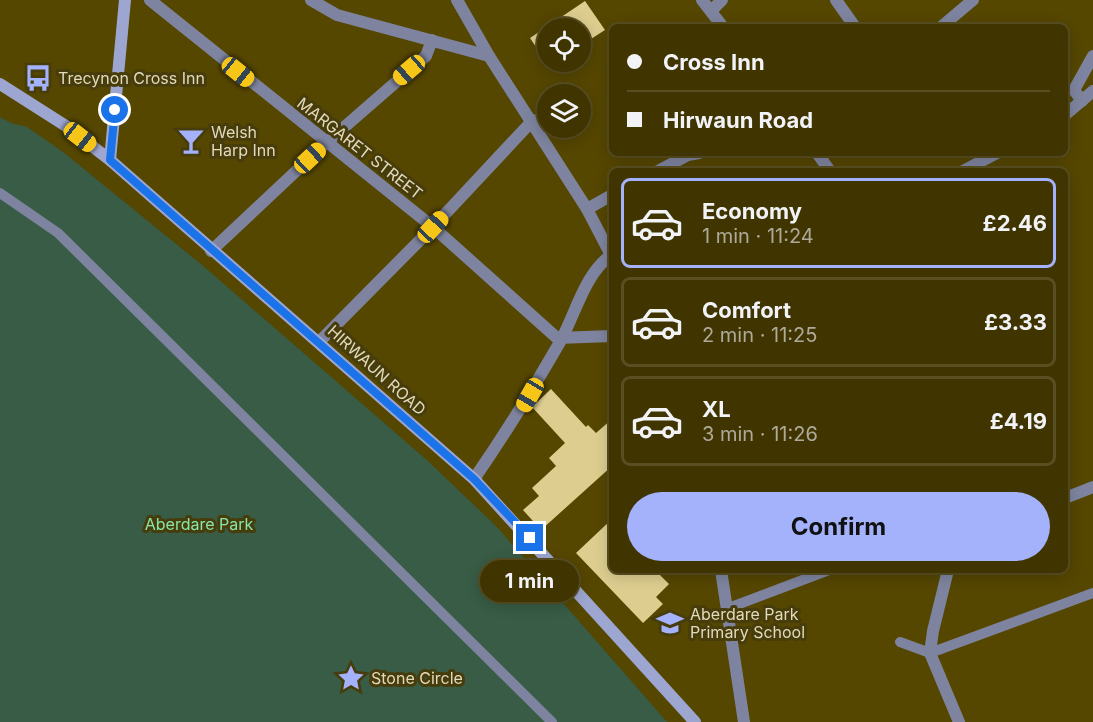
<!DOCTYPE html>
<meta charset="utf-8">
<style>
body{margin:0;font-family:Inter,sans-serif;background:#4b3f0f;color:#f1f3f6;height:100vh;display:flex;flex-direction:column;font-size:22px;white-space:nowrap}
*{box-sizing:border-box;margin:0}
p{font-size:20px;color:#aeaa99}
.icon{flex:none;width:33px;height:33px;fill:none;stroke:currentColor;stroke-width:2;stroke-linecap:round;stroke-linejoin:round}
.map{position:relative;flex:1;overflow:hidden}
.details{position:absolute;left:609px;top:168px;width:459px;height:405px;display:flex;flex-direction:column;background:#403400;border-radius:9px;box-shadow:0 3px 15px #0003,0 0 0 2px #594f22}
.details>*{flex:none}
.hud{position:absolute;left:609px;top:24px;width:459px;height:132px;border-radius:9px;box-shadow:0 3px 15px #0003,0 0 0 2px #594f22;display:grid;align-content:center;height:132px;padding:0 18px;background:#403400}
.controls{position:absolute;left:537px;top:18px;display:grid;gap:12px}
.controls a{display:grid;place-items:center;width:54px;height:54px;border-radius:50%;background:#403400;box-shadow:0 3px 15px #0003,0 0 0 2px #594f22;font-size:30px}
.end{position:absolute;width:27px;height:27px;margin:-14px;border:8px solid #1a73e8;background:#fff;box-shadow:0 0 0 3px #fff}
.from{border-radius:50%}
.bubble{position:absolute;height:42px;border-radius:21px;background:#403400;box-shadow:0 3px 15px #0003,0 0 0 2px #594f22;font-size:20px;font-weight:700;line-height:42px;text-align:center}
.car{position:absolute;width:18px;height:36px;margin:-18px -9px;border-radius:8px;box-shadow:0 0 4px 2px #0007;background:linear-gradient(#f5c518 24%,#345 0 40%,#f5c518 0 76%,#345 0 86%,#f5c518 0)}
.hud b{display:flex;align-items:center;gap:21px;height:57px;font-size:22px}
.hud b+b{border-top:2px solid #594f22}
.hud i{width:15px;height:15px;background:#f1f3f6}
ul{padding:10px 0 0;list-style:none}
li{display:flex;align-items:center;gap:18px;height:90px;margin:0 12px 9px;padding:0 6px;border:3px solid #594f22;border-radius:9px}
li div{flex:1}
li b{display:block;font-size:22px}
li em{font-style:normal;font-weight:700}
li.selected{border-color:#a4b2fc}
li>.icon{width:54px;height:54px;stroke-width:1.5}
.action{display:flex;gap:12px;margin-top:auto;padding:12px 18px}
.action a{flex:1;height:69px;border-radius:36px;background:#a4b2fc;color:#111;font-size:24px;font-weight:700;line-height:69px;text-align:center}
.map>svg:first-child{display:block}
</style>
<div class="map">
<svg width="1093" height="722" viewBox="0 0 1093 722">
<rect width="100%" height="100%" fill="#554600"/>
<polygon fill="#385c45" points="0,117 11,123 27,127 63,152 202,265 428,461 496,526 667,722 0,722"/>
<g fill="#ddcd8f">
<polygon points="585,1 605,30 580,46 580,28 548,28 548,65 530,38"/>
<polygon points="551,389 586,427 588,425 596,433 612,419 612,466 541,530 523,510 539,496 532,488 556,466 549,458 565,443 532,407"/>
<polygon points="612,519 612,570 655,570 669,584 656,597 663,604 643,623 576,553"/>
</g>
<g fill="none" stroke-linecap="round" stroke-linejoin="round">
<g stroke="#7e849f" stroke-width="10">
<polyline points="0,193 58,233 552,722"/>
<polyline points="726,609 829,570"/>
<polyline points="900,642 930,653 1093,593"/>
</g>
<g stroke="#7e849f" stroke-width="12">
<polyline points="150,0 433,227 557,338 612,336"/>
<polyline points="311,0 337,15 489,56 587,209 612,257"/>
<polyline points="457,0 489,56"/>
<polyline points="702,0 723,27"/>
<polyline points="836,0 855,27"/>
<polyline points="711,11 722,0"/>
<polyline points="941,27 973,0"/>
<polyline points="1082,101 1074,90 1093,56"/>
<polyline points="1065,115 1093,91"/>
<polyline points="817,153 830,171"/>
<polyline points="658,171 688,155 699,153"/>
<polyline points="963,171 997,153"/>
<polyline points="587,209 612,195"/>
<polyline points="211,251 326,143 426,56 432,40"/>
<polyline points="320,341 433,227 533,120"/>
<path d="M474 479C505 434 533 389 560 342 576 313 584 275 611 255"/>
<polyline points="1065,498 1093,487"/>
<polyline points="721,570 744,722"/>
<polyline points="948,570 933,631 930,653 959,722"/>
</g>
<g stroke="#9da6d0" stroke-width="12">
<polyline points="0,84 66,126 110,160 474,479 695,722"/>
<polyline points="110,160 125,0"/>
</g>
</g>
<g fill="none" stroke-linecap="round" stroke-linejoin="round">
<polyline stroke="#1a73e8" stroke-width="8" points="115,110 110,160 474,479 530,538"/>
</g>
<defs>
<symbol id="bus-bare" viewBox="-9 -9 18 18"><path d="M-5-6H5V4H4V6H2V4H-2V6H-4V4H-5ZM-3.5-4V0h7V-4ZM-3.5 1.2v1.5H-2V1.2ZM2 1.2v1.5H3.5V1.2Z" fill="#a4b2fc" stroke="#473c0b" stroke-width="2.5" paint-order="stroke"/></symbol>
<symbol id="bar-bare" viewBox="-9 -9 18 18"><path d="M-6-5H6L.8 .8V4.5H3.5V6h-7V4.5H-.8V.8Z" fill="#a4b2fc" stroke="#473c0b" stroke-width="2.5" paint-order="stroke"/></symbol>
<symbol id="school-bare" viewBox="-9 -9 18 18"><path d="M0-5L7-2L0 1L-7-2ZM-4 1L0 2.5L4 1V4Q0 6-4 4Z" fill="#a4b2fc" stroke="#473c0b" stroke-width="2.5" paint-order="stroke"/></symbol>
<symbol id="sight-bare" viewBox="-9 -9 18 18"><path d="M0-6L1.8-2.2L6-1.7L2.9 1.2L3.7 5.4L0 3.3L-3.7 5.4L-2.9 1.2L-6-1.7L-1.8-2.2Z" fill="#a4b2fc" stroke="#473c0b" stroke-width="2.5" paint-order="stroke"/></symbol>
</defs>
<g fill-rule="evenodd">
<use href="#bus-bare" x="19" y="59" width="38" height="38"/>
<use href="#bar-bare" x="172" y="122" width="38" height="38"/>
<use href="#school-bare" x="651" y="604" width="38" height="38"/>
<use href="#sight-bare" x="332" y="659" width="38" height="38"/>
</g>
<g text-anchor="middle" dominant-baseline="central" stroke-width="6" stroke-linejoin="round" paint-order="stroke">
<g font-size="16" fill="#e2dabc" stroke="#473c0b" text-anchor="start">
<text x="58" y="78">Trecynon Cross Inn</text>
<text x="211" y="132">Welsh<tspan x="211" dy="18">Harp Inn</tspan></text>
<text x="690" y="614">Aberdare Park<tspan x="690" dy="18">Primary School</tspan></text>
<text x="371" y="678">Stone Circle</text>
</g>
<g font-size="16" fill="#e2dabc" stroke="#473c0b">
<text transform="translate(360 148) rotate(38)">MARGARET STREET</text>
<text transform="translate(377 370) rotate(42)">HIRWAUN ROAD</text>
</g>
<g font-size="16" fill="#86e4aa" stroke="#473c0b">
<text x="199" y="524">Aberdare Park</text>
</g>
</g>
</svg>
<div class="controls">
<a><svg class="icon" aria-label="locate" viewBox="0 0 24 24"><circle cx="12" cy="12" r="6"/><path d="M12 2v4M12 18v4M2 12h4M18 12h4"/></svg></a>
<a><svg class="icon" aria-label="layers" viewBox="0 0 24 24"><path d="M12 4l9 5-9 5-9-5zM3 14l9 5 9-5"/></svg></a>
</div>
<i class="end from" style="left:115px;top:110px"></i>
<i class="end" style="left:530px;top:538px"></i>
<div class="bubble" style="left:480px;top:560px;width:99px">1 min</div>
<i class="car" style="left:409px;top:70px;rotate:229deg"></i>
<i class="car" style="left:238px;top:72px;rotate:129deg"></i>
<i class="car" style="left:80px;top:137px;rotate:128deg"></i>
<i class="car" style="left:310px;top:158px;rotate:47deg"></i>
<i class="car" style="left:433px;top:227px;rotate:43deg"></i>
<i class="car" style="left:530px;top:395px;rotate:210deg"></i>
<div class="hud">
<b><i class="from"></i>Cross Inn</b>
<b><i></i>Hirwaun Road</b>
</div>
<section class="details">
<ul>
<li class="selected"><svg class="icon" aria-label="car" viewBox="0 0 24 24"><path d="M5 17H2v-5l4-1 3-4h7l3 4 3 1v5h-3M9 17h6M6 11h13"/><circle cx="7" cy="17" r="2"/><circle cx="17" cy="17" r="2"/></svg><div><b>Economy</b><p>1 min · 11:24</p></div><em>£2.46</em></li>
<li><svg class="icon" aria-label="car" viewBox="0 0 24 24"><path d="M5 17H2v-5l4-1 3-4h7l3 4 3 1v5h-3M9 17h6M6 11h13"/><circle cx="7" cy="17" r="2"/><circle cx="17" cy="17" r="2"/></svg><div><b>Comfort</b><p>2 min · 11:25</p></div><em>£3.33</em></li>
<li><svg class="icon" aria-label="car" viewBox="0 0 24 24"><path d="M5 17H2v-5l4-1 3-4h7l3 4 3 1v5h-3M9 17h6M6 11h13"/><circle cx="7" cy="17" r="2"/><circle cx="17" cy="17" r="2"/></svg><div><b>XL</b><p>3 min · 11:26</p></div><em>£4.19</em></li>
</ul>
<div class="action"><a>Confirm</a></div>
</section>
</div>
